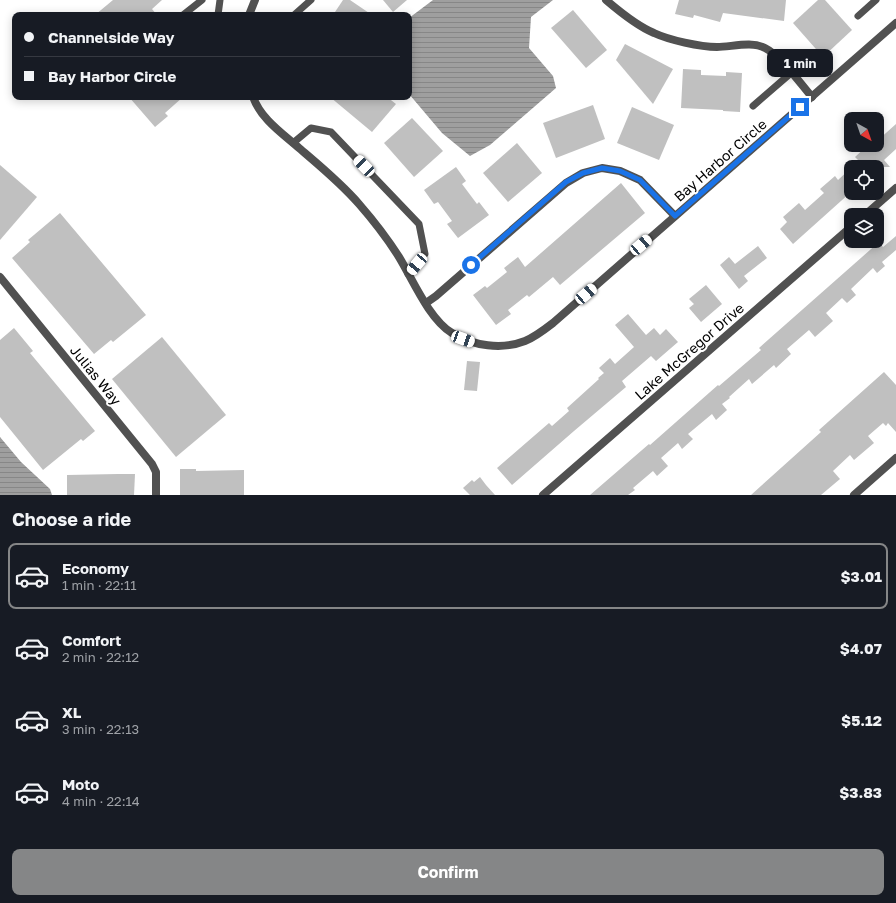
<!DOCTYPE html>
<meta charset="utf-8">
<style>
body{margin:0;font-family:"Golos Text",sans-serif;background:#242831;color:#f1f3f6;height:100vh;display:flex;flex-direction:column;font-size:15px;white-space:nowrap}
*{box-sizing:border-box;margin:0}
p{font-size:13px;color:#9ea1a6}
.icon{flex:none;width:22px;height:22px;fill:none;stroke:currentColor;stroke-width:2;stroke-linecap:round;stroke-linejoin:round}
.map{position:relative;height:495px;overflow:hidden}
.side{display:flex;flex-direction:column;background:#171b24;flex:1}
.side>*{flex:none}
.hud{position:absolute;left:12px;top:12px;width:400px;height:88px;border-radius:8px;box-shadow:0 2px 10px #0003;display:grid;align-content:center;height:88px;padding:0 12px;background:#171b24}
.needle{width:26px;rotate:140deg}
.controls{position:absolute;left:844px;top:112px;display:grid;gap:8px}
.controls a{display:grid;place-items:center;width:40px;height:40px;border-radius:8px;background:#171b24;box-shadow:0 2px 10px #0003;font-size:20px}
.end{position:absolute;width:18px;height:18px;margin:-9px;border:5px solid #1a73e8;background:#fff;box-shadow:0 0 0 2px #fff}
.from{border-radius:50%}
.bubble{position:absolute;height:28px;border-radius:8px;background:#171b24;box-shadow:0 2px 10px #0003;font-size:13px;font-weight:700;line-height:28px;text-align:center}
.car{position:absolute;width:12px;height:24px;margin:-12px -6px;border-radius:5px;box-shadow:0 0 3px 1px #0007;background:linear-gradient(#fff 24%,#345 0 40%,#fff 0 76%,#345 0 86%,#fff 0)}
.hud b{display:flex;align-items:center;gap:14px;height:38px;font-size:15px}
.hud b+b{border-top:1px solid #363941}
.hud i{width:10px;height:10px;background:#f1f3f6}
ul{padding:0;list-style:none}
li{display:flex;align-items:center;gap:12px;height:66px;margin:0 8px 6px;padding:0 4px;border:2px solid transparent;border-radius:8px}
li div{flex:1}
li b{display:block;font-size:15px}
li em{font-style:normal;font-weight:700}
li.selected{border-color:#858687}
li>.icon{width:36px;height:36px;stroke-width:1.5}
h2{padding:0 12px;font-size:18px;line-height:48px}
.button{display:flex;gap:8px;margin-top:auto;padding:8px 12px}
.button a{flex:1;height:46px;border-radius:8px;background:#858687;color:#fff;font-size:16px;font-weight:700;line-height:46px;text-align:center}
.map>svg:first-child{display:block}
</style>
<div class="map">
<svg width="896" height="495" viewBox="0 0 896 495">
<defs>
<pattern id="water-rules" width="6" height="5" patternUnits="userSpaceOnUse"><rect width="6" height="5" fill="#9f9f9f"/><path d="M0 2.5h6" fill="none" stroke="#878787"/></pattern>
</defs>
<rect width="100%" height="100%" fill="#fff"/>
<g fill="url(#water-rules)">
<polygon points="433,0 553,0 531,17 529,48 553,76 556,88 490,145 470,156 442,133 409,94 409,18"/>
<polygon points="0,437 21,462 50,489 52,495 0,495"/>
</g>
<g fill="#c0c0c0">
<polygon points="113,0 162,0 152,9 157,15 95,15"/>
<polygon points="343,0 350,0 372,15 333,15"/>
<polygon points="383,0 407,0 393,12"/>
<polygon points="679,0 786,0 784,21 723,13 720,22 694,15 693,18 675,14"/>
<polygon points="818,0 825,0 852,30 823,57 793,23"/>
<polygon points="573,10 607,50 586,68 551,28"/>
<polygon points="625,44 673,69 653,104 616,60"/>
<polygon points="683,69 701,70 701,75 726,76 726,72 742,73 740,112 723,111 723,110 681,108"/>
<polygon points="129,97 183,97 165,113 168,116 155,127"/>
<polygon points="330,97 387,97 396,104 372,132"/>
<polygon points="593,105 605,139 556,158 543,123"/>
<polygon points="632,107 674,125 659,160 617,143"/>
<polygon points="412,118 443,151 414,177 384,143"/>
<polygon points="896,124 896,149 884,160 890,167 852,167 859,161 855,157 868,145 877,145 877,141"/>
<polygon points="517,143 542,173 508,202 483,173"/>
<polygon points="0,165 37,197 0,240"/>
<polygon points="456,167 466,181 462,184 477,204 479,202 489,215 458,238 447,224 452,221 438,202 434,204 424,190"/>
<polygon points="851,168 851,192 793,244 780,229 787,222 783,217 799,203 805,210 824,193 820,189 835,176 838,180"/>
<polygon points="621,183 645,213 560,285 553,277 529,297 527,295 508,310 511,314 496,325 473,295 485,286 487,288 507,272 504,268 518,257 525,267"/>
<polygon points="60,213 146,315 113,342 111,340 94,354 12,258 30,242 28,240"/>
<polygon points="896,236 896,250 882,262 885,266 877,273 873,268 851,289 856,295 847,303 842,298 826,313 833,321 815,337 809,330 787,349 791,354 776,368 774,365 752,384 749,379 729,397 730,398 722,404 727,410 716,420 712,414 688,434 693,439 682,449 678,443 661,458 668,466 657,476 653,471 633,488 635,490 628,495 590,495 649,444 650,445 718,385 719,386 761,350 759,348 879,242 883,247"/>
<polygon points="758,246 767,258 744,276 748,281 739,289 720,265 729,257 735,264"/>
<polygon points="706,285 722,304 701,322 689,308 694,304 689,299"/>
<polygon points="628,314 646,335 654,328 660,335 666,329 678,342 656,361 651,356 622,381 626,387 574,431 512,485 497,468 549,423 552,426 569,411 567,408 599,379 598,378 604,373 599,368 610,358 615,364 634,347 615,325"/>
<polygon points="14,328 33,351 30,353 95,431 83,441 81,439 43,470 0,417 0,340"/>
<polygon points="162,337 226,415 176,457 112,379"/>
<polygon points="467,361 480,362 477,391 464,390"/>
<polygon points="884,372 896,385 896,432 888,423 886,426 883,423 868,436 874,443 854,460 850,455 833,471 840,479 821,495 751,495 821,432 819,430"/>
<polygon points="180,469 196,469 196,471 244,470 244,495 180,495"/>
<polygon points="118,474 135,474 134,495 67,495 67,475"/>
<polygon points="480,477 486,485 495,495 470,495 463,488 472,480 474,482"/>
</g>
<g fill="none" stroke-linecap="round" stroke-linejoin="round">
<g stroke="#515151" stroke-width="7">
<polyline points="183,15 202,0"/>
<polyline points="218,15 220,0"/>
<polyline points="294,15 311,0"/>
<polyline points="858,16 876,0"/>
<polyline points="753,106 791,73"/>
<polyline points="293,143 311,128 331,132 419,224 425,254 408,274"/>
</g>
<g stroke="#515151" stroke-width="8">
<path d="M606 0C620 12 637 26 654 33 669 40 700 47 717 47 731 47 752 41 765 48 781 56 800 83 812 97"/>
<polyline points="249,15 255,0"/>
<path d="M253 97C261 119 282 133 299 148 320 166 341 183 359 204 373 220 387 238 399 257 413 280 429 319 452 333 473 346 502 350 525 341 535 337 544 330 553 323L896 23"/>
<polyline points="865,215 896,188"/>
<polyline points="0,277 152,464 156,472 156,495"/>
<polyline points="426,303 436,296 566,183 583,173 602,168 620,171 640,180 675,216"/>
<polyline points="543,495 851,227"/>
<polyline points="854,495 896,458"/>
</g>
</g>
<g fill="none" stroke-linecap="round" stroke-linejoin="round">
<polyline stroke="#1a73e8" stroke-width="5" points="471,265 566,182 583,173 602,168 620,171 640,180 675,216 800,107"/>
</g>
<g text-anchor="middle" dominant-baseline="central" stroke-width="4" stroke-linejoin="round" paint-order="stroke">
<g font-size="14" fill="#000" stroke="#fff">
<text transform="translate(720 160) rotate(-41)">Bay Harbor Circle</text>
<text transform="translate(689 351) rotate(-41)">Lake McGregor Drive</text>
<text transform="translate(96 375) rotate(51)">Julias Way</text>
</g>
</g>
</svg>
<div class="controls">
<a><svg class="needle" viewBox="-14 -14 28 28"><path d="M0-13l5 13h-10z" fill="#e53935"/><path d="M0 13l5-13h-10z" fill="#9ea1a6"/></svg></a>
<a><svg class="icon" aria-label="locate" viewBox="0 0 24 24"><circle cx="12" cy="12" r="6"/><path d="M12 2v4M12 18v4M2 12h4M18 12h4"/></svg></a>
<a><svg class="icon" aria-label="layers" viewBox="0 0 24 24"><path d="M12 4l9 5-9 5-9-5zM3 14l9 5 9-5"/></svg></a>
</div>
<i class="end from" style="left:471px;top:265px"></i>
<i class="end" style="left:800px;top:107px"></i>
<div class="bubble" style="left:767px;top:49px;width:66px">1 min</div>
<i class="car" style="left:364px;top:166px;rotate:316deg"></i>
<i class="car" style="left:641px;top:245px;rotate:49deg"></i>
<i class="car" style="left:417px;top:264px;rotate:220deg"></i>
<i class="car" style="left:586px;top:294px;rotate:49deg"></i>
<i class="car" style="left:463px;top:339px;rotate:110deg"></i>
<div class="hud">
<b><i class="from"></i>Channelside Way</b>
<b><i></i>Bay Harbor Circle</b>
</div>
</div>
<section class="side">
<h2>Choose a ride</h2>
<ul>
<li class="selected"><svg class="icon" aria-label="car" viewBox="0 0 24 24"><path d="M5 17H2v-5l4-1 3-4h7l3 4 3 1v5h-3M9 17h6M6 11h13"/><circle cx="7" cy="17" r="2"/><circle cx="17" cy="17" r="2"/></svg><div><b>Economy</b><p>1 min · 22:11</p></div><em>$3.01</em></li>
<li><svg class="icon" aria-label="car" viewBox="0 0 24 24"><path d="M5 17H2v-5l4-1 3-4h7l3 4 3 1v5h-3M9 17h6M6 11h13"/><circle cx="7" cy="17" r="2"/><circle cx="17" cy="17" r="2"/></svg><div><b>Comfort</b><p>2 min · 22:12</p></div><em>$4.07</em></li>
<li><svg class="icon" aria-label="car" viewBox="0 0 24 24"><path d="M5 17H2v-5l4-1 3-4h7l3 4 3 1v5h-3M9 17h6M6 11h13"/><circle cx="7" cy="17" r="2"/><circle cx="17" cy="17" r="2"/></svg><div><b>XL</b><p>3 min · 22:13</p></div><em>$5.12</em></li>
<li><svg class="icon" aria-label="car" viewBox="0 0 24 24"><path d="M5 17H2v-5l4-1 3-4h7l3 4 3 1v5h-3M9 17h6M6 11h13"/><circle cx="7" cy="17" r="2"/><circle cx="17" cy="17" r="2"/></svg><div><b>Moto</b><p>4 min · 22:14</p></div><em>$3.83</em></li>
</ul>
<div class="button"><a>Confirm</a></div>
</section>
